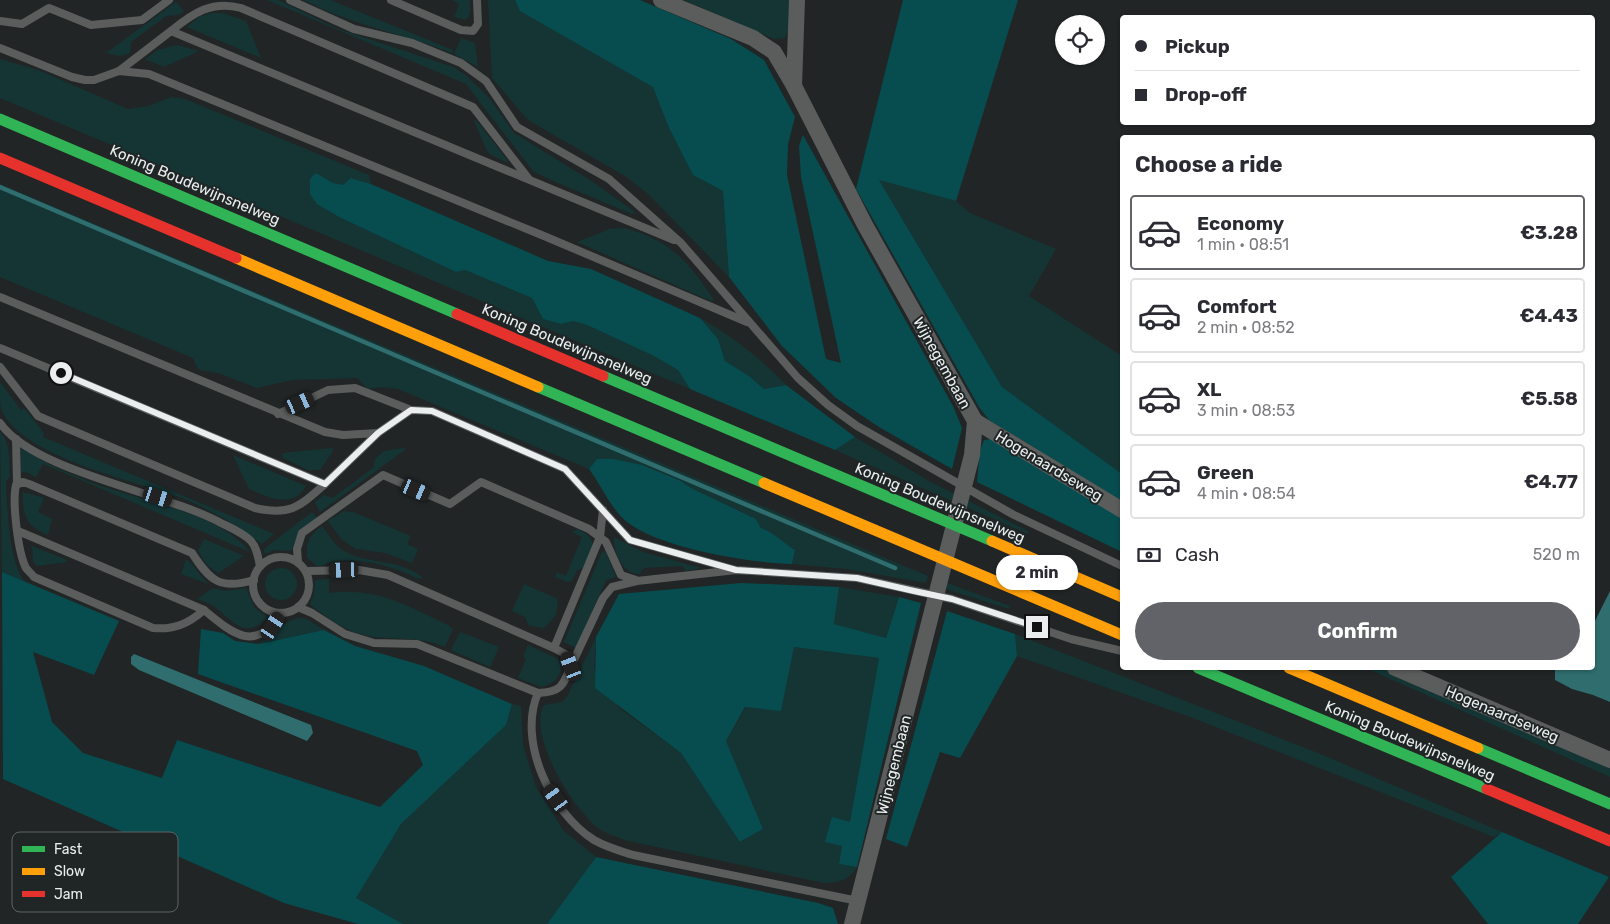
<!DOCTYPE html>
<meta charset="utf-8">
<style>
body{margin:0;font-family:Rubik,sans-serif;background:#f7f7f7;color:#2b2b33;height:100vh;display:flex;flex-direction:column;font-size:19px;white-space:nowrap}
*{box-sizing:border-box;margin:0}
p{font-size:16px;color:#7c7c81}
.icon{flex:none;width:28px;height:28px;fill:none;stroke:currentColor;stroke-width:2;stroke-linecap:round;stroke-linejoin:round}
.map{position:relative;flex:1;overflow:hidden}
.panel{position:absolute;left:1120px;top:135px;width:475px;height:535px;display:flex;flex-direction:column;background:#fff;border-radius:5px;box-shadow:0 1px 4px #0004}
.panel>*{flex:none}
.guide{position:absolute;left:1120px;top:15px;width:475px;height:110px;border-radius:5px;box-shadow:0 1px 4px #0004;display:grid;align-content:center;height:110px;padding:0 15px;background:#fff}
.controls{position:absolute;left:1055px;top:15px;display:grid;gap:10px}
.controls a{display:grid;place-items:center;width:50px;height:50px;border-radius:50%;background:#fff;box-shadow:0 1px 4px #0004;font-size:25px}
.end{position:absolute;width:22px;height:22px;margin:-11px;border:6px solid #eaeeee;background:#111;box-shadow:0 0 0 2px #111}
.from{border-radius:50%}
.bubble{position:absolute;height:35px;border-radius:18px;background:#fff;box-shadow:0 1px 4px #0004;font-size:16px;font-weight:700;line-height:35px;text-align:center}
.car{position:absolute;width:15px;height:30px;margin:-15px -8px;border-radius:6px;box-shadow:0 0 4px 1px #0007;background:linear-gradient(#222 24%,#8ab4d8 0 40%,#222 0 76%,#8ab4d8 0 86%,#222 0)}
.guide b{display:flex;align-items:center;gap:18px;height:48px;font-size:19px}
.guide b+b{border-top:1px solid #e1e1e2}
.guide i{width:12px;height:12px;background:#2b2b33}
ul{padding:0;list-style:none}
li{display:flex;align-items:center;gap:15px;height:75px;margin:0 10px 8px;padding:0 5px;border:2px solid #e1e1e2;border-radius:5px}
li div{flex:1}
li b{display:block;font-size:19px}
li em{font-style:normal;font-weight:700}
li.on{border-color:#616368}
li>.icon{width:45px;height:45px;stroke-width:1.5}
h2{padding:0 15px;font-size:22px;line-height:60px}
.pay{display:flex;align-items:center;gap:12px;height:55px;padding:0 15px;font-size:19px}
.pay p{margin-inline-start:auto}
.action{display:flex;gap:10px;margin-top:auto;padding:10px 15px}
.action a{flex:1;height:58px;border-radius:30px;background:#616368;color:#fff;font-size:20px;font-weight:700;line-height:58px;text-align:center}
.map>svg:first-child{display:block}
</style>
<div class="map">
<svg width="1610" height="924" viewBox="0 0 1610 924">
<rect width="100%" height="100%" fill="#212525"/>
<g fill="#153535">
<polygon points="267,0 278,0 338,29 453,67 467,76 490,99 514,133 593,182 635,212 632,214 551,180 533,171 466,84"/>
<path d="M304 0H330L453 50 452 53C403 34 350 24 304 0Z"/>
<path d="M452 0H470C470 7 472 16 465 20L454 17 459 4Z"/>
<polygon points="488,0 515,0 521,11 654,87 669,128 693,175 723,191 729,277 647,193 625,176 528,120 492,78"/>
<polygon points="684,0 789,0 788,31 785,38 774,39"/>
<polygon points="176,2 184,11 178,15 166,16 131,42 130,53 120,56 106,53"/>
<polygon points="212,13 222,13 246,21 261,58 187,27 199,17"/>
<polygon points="461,38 475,43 478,67 454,54"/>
<polygon points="177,45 199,51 164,67 145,59 158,50"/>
<polygon points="0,59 38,70 128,109 148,106 172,97 185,99 369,175 371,184 352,178 343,186 333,183 316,173 341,218 456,272 465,270 532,298 543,319 561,324 573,321 587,325 654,356 678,370 690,389 0,98"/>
<polygon points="476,120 508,161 506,162 488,153 474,121"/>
<polygon points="879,180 956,201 970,213 1056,249 1029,296 1122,356 1122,474 1002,387"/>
<path d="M0 184 928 576 926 583 847 569 792 564 795 550C782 542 775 533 761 528L756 519 693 489 679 480 642 465 597 459 589 469 398 389 381 387 368 389 357 378 292 380 257 388 218 373 200 370 196 366 193 358 0 277Z"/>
<path d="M625 228C671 241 688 261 714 300L711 301 577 242 610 229Z"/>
<path d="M700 318C735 338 759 357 786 385L764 389 749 376 725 361 718 339Z"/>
<path d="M0 382 21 410 24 408 44 433 43 437 274 534 262 544C235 524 210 509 179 497 134 481 20 456 1 409 0 402 0 390 0 382Z"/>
<path d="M0 432C11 443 9 463 10 477L6 481V489C8 515 9 562 25 582L2 572Z"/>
<polygon points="855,437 929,481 1028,531 1028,534 835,450"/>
<path d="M21 448C45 464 74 476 101 486 145 501 220 514 250 552L43 464 36 477 26 472H21Z"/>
<polygon points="333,448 333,451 320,470 308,470 283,458 282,455 283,453"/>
<polygon points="403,448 406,449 320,512 315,502 324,495 333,498 373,468 375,459 384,451"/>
<path d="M233 455 306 486C293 510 267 497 249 489Z"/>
<path d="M23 492 44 498 38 512 52 519 48 535C26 526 22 515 23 492Z"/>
<polygon points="344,511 353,512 411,536 407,544 418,549 412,563 385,553 356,549 342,540 328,521"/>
<polygon points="312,512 317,518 299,531 291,551 274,550 265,554 264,549"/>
<path d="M322 526C328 534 334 544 342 550 366 565 401 558 423 578L418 579C393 566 360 557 331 562 327 562 324 566 320 566 315 566 311 561 307 557 305 543 310 535 322 526Z"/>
<path d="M578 529C599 540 593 547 586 567L577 570 572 581 567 582 555 577 557 572 566 576 582 537 572 532Z"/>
<path d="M614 537 643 552 701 568 686 571 682 566 644 568 639 574C623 574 613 552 614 537Z"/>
<polygon points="204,539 244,556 218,573 207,565 198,551"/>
<polygon points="32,546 67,560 66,562 37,566 33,562"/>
<polygon points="605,551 616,577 606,580 576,648 564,642 602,552"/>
<path d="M186 559C196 566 199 576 209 584L181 574Z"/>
<circle cx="281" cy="584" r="16"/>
<path d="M329 579V593C377 587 407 606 448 625L453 629 445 647C417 635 396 641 368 636 346 632 327 618 310 604L314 595 315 580Z"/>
<polygon points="947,583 1010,606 1009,609 946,589"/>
<polygon points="524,584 556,598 558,601 556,615 544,628 529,626 525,617 512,611"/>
<polygon points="839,587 899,597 886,638 834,624"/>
<path d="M213 588 226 591 246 588 254 607 267 617C247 641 232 621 215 607 210 603 202 601 197 599Z"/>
<polygon points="298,618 307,619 324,630 259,644 289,621"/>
<polygon points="460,632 499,647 490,667 451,650"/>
<polygon points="1015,634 1323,755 1502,832 1494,837 1193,718 1017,656"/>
<path d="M596 637 594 669 619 708 681 753 741 842 763 829 726 741 746 707 781 710 794 647 879 658 850 822 826 841 842 845 839 864 857 867C849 880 839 883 824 883L624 840C616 836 606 834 599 829 574 810 527 736 544 705L562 702 567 697Z"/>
<path d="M528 645 558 659C565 674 556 683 541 687L518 678 526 659 523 656Z"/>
<polygon points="1366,668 1381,668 1610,765 1610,777"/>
<polygon points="512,704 521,706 523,745 536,787 563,830 596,857 547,924 403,924 356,898 401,824 506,725"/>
</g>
<g fill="#074d4f">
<polygon points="515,0 640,0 731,39 764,60 795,117 788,144 787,175 826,359 841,363 801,177 799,146 803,135 953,406 962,428 952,469 879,427 836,398 782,346 729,277 723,191 693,175 669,128 653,87 520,11"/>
<polygon points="903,0 1018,0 956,201 879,180 1002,387 1122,474 1122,501 989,420 979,407 856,189"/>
<polygon points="316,173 333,183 343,185 351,178 371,184 548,261 591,269 700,318 718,339 725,361 749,376 764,389 786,385 855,437 835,450 690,389 678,370 654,356 587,325 573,321 561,324 543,319 532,298 465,270 456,272 341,218 317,204 310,194 310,179"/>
<path d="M991 439 1122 516V552L977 482C979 469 978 452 984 440Z"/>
<path d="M597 459H613L642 465 679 480 693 489 756 519 761 528C775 533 782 542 795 550L792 564C751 563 659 548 627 522 610 508 602 486 589 469Z"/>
<polygon points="2,572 119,621 94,675 33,652 52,722 83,753 162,778 177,740 380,807 423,765 417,751 198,674 201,629 223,633 235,641 259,644 324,630 355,646 424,666 512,704 506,725 401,824 356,898 403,924 358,924 284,903 3,779"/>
<polygon points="741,583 839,587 834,624 886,638 899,597 921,603 857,867 839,864 842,846 825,842 832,817 850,822 879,658 794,647 781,711 745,707 726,741 763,829 740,842 681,753 595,688 596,637 619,594"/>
<polygon points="947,611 1015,634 1017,656 960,758 940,752 907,847 886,839"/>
<polygon points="1502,832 1609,877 1578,924 1488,924 1451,877"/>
<polygon points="596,857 818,903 833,908 838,924 547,924"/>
</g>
<g fill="#2f6d6e">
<polygon points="1610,591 1610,702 1593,695 1572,689 1555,680 1555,670 1558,668 1592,668 1593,625"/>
<polygon points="134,654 311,725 313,733 307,741 139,670 131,664 131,657"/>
</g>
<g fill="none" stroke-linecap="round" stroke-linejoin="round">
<polyline stroke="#2f6d6e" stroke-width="4.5" points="0,187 895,568"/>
<g stroke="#5b5d5d" stroke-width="8">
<polyline points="290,0 354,29 412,43 461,63 486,81 517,127 609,179 681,243 798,378 828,405 857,426 1014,515 1122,566"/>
<polyline points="391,0 461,30 473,31 478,24 477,0"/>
<polyline points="0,21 22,24 49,8 91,25 142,20 169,0"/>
<path d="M171 31C193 13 212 0 241 8L473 107 528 178"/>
<polyline points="0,48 72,77 85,80 94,80 119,71 149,74 544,236 747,322"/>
<polyline points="119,71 171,31 674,240"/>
<polyline points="0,297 325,432 343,435 378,433"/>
<polyline points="0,348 325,484 378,433 411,410 432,411 565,469 630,540 736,570"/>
<path d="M0 367 38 416 255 508C290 516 299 507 325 484"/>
<polyline points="278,414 328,390 355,388 411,410"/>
<path d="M0 423C34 472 164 492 221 523 231 528 243 533 251 541 257 548 258 557 260 566"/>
<polyline points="16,439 17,484"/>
<path d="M18 531 204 610C234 635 256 653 281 613"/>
<circle cx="281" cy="585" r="28"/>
<polyline points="298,562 297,549 302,533 383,475 450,504 481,482 589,529 606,542 621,575 636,580"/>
<polyline points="306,571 359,570 388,575 554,648 600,537 603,510"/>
<path d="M298 607 312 613 345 634 374 643 417 644 538 693C561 692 563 686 571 666L567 655 554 648"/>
<path d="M204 610C188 624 174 630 153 628L34 577C32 574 28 571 26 568 18 553 12 502 16 485L23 482 29 484 192 553C210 581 220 590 254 580"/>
<polyline points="571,666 603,598 612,587 637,581 736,570 857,578 952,599 1071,639 1122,651"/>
<path d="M538 693C517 741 551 813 594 840 606 847 620 851 633 855L858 901"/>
</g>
<g stroke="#5b5d5d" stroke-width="16">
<polyline points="661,0 753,38 774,52 794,86 865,225 975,421 972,455 852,924"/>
<polyline points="794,86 797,0"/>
<polyline points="975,421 1122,510"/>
<polyline points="1395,668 1610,760"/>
</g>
<g stroke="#30b455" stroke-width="11">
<polyline points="0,119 457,314"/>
<polyline points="603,376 992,541"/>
<polyline points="538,387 764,483"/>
<polyline points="1198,668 1487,789"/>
<polyline points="1478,748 1610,804"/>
</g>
<g stroke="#ff9f0a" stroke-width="11">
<polyline points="236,258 538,387"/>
<polyline points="764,483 1122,635"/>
<polyline points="992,541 1122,597"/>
<polyline points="1289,668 1478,748"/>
</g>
<g stroke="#e5322d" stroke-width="11">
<polyline points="0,158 236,258"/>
<polyline points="457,314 603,376"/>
<polyline points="1487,789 1610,841"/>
</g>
</g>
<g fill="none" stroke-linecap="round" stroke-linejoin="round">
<polyline stroke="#eaeeee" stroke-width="6" points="61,373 325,484 378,433 411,410 432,411 565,469 630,540 736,570 857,578 914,591 952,599 1037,627"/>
</g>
<g text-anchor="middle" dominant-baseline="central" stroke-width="4" stroke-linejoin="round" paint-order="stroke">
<g font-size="15" fill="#eaeeee" stroke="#202626">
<text transform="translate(195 185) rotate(23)">Koning Boudewijnsnelweg</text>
<text transform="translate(567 344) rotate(23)">Koning Boudewijnsnelweg</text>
<text transform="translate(942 363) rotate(61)">Wijnegembaan</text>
<text transform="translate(1049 466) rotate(31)">Hogenaardseweg</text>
<text transform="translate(940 503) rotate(23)">Koning Boudewijnsnelweg</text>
<text transform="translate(1502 714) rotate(23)">Hogenaardseweg</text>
<text transform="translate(1410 741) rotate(23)">Koning Boudewijnsnelweg</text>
<text transform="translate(894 765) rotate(-76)">Wijnegembaan</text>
</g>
</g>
<rect x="12" y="832" width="166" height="80" rx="8" fill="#202626" stroke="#5d6262" stroke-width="1"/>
<rect x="22" y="846" width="23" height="6" fill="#30b455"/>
<rect x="22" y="868" width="23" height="7" fill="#ff9f0a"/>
<rect x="22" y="891" width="23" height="6" fill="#e5322d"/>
<g font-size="14" fill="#eaeeee">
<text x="54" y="854">Fast</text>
<text x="54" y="876">Slow</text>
<text x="54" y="899">Jam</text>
</g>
</svg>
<div class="controls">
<a><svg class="icon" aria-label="locate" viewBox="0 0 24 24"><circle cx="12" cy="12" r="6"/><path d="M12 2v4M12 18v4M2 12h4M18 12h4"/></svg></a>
</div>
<i class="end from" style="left:61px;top:373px"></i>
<i class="end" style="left:1037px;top:627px"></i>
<div class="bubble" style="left:996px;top:555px;width:82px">2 min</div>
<i class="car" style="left:300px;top:403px;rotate:66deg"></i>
<i class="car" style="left:416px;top:490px;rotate:113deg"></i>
<i class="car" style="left:158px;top:497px;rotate:108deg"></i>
<i class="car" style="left:344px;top:570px;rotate:268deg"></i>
<i class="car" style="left:273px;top:626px;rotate:33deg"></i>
<i class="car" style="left:571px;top:666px;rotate:339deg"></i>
<i class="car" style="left:556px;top:798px;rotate:324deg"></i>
<div class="guide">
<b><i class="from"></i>Pickup</b>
<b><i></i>Drop-off</b>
</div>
<section class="panel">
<h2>Choose a ride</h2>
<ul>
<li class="on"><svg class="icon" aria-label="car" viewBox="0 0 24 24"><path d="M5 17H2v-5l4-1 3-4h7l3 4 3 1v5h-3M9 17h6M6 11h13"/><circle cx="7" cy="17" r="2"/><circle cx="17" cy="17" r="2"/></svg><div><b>Economy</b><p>1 min · 08:51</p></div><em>€3.28</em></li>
<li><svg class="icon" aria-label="car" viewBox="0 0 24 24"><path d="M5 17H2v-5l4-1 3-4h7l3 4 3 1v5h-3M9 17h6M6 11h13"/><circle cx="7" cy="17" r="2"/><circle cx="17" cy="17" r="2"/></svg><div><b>Comfort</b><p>2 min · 08:52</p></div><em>€4.43</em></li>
<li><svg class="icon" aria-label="car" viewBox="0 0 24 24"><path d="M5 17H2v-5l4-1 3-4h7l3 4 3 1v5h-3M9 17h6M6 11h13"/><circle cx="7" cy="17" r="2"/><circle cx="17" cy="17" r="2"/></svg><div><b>XL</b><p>3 min · 08:53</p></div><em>€5.58</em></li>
<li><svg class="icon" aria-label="car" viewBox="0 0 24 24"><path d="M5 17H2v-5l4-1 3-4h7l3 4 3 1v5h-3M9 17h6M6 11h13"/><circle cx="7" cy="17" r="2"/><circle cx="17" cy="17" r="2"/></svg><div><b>Green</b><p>4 min · 08:54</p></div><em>€4.77</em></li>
</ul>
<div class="pay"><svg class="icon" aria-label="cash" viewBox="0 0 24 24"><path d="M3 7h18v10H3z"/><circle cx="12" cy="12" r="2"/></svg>Cash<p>520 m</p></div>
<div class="action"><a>Confirm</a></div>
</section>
</div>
